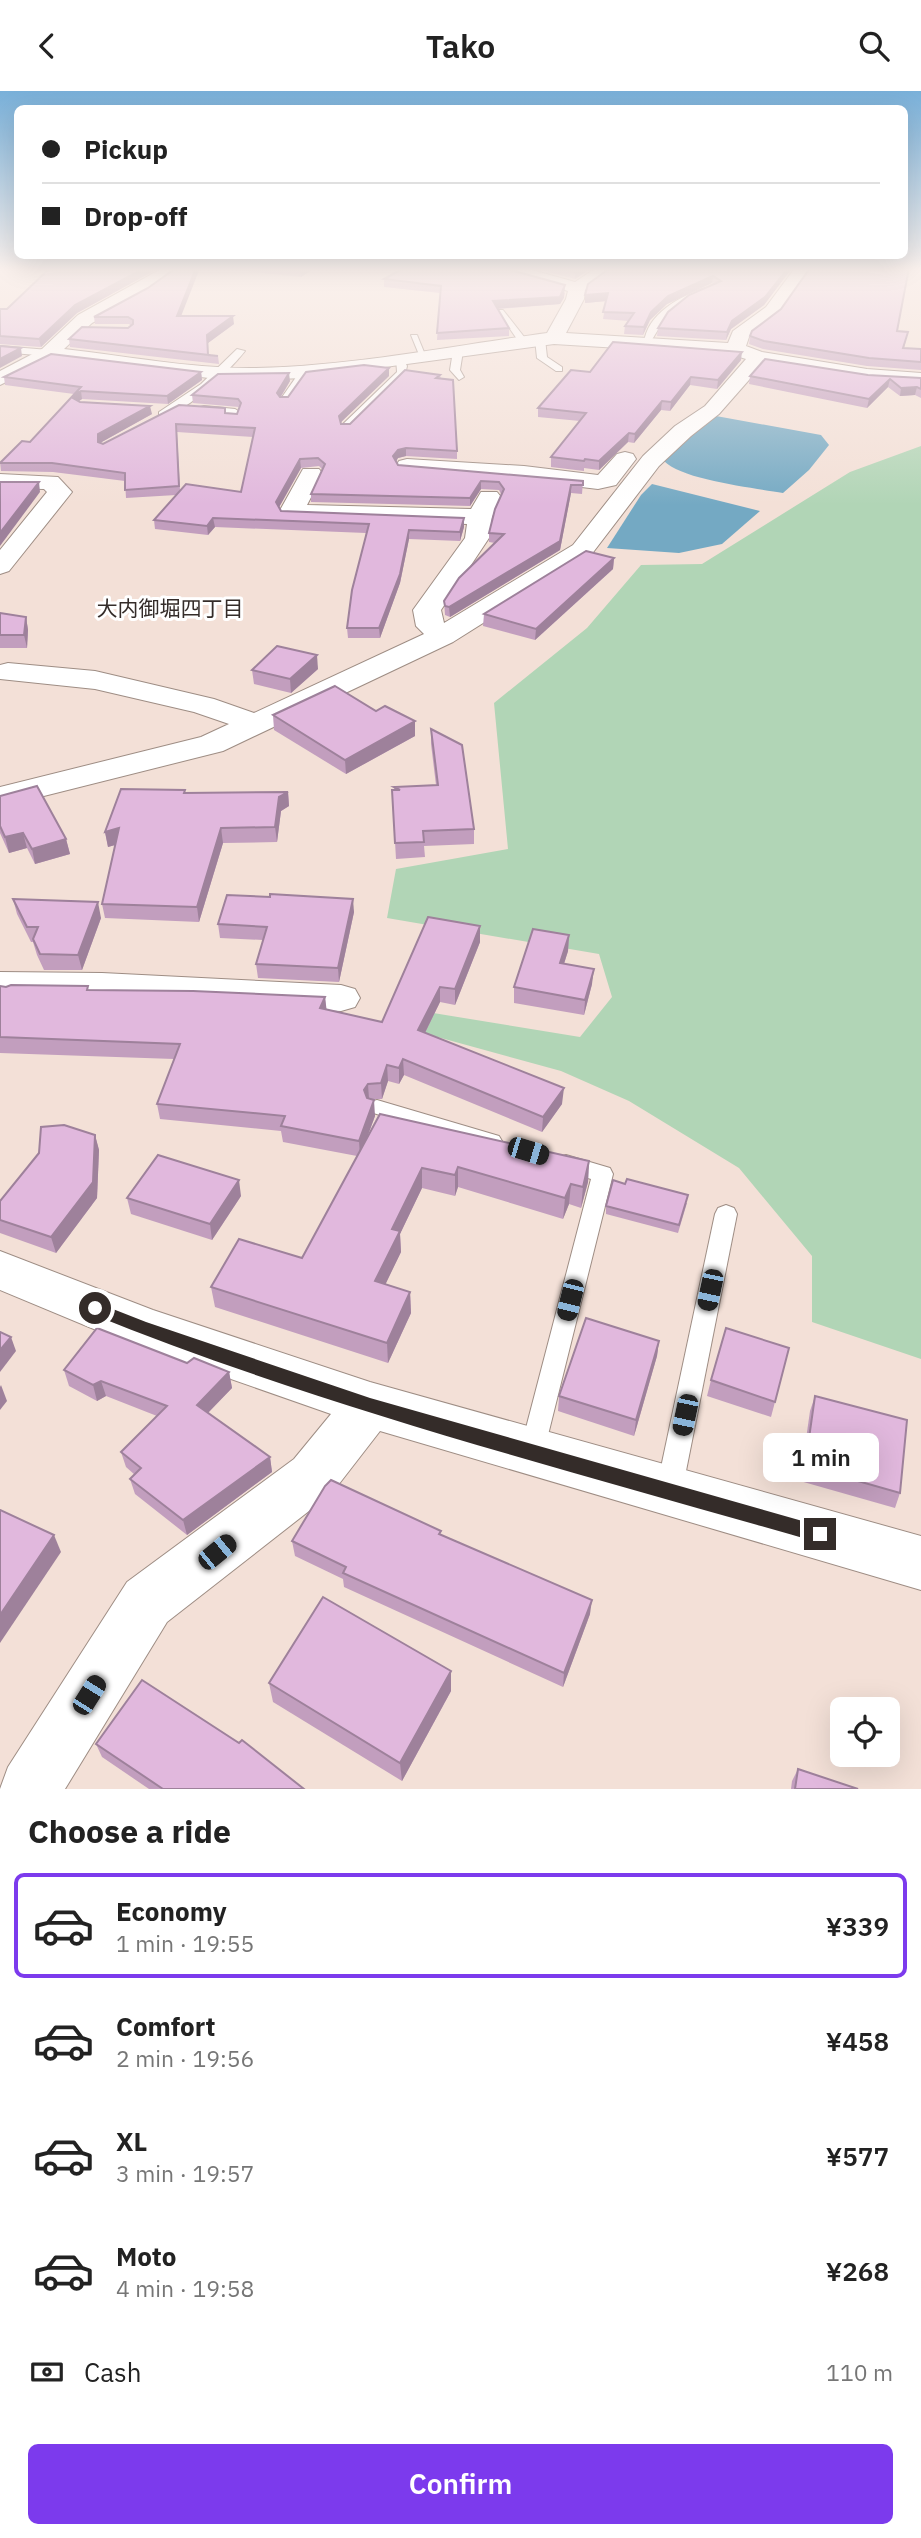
<!DOCTYPE html>
<meta charset="utf-8">
<style>
body{margin:0;font-family:"IBM Plex Sans","Noto Sans JP",sans-serif;background:#f2f2f2;color:#222;height:100vh;display:flex;flex-direction:column;font-size:26px;white-space:nowrap}
*{box-sizing:border-box;margin:0}
p{font-size:23px;color:#767676}
.icon{flex:none;width:38px;height:38px;fill:none;stroke:currentColor;stroke-width:2;stroke-linecap:round;stroke-linejoin:round}
.map{position:relative;height:1698px;overflow:hidden}
.details{display:flex;flex-direction:column;background:#fff;flex:1}
.details>*{flex:none}
.banner{position:absolute;left:14px;top:14px;width:894px;height:154px;border-radius:10px;box-shadow:0 7px 28px #0002;display:grid;align-content:center;height:154px;padding:0 28px;background:#fff}
.controls{position:absolute;left:830px;top:1606px;display:grid;gap:14px}
.controls a{display:grid;place-items:center;width:70px;height:70px;border-radius:10px;background:#fff;box-shadow:0 7px 28px #0002;font-size:35px}
.end{position:absolute;width:32px;height:32px;margin:-16px;border:9px solid #342c29;background:#fff;box-shadow:0 0 0 4px #fff}
.from{border-radius:50%}
.bubble{position:absolute;height:49px;border-radius:10px;background:#fff;box-shadow:0 7px 28px #0002;font-size:23px;font-weight:600;line-height:49px;text-align:center}
.car{position:absolute;width:21px;height:42px;margin:-21px -10px;border-radius:9px;box-shadow:0 0 5px 2px #0007;background:linear-gradient(#222 24%,#8ab4d8 0 40%,#222 0 76%,#8ab4d8 0 86%,#222 0)}
.banner b{display:flex;align-items:center;gap:24px;height:66px;font-size:26px}
.banner b+b{border-top:2px solid #e0e0e0}
.banner i{width:18px;height:18px;background:#222}
ul{padding:0;list-style:none}
li{display:flex;align-items:center;gap:21px;height:105px;margin:0 14px 10px;padding:0 14px;border:4px solid transparent;border-radius:10px}
li div{flex:1}
li b{display:block;font-size:26px}
li em{font-style:normal;font-weight:600}
li.selected{border-color:#7c3aed}
li>.icon{width:63px;height:63px;stroke-width:1.5}
h2{padding:0 28px;font-size:32px;line-height:84px}
.pay{display:flex;align-items:center;gap:18px;height:77px;padding:0 28px;font-size:26px}
.pay p{margin-inline-start:auto}
.action{display:flex;gap:14px;margin-top:auto;padding:14px 28px}
.action a{flex:1;height:80px;border-radius:10px;background:#7c3aed;color:#fff;font-size:28px;font-weight:600;line-height:80px;text-align:center}
header{display:flex;justify-content:space-between;align-items:center;height:91px;padding:0 28px;background:#fff;font-size:32px;font-weight:600}
.map>svg:first-child{display:block}
</style>
<header><svg class="icon" aria-label="back" viewBox="0 0 24 24"><path d="M15 5l-7 7 7 7"/></svg>Tako<svg class="icon" aria-label="search" viewBox="0 0 24 24"><circle cx="10" cy="10" r="6"/><path d="M15 15l6 6"/></svg></header>
<div class="map">
<svg width="921" height="1698" viewBox="0 0 921 1698">
<rect width="100%" height="100%" fill="#f3e0d7"/>
<polygon fill="#b1d5b6" points="921,355 921,1268 812,1231 812,1165 739,1077 629,1010 561,980 412,939 421,920 580,946 612,906 599,863 387,827 396,778 508,758 494,612 587,537 641,474 702,473 850,381"/>
<g fill="#74a9c3">
<path d="M716 325 821 344 829 354 809 379 783 402C755 397 682 389 664 370L694 336Z"/>
<polygon points="652,393 760,420 722,453 679,462 607,457 641,404"/>
</g>
<g fill="none" stroke-linecap="round" stroke-linejoin="round">
<defs>
<g id="lane">
<path d="M705 197 712 199 687 209 665 227 650 252H644C647 223 680 205 705 197Z"/>
<polygon points="497,219 503,219 525,247 525,251 519,251"/>
<polygon points="411,244 417,244 426,266 420,266"/>
<polygon points="540,245 545,248 547,266 562,276 562,280 556,280 537,267 535,248"/>
<polygon points="0,255 49,259 54,262 49,265 0,261"/>
<polygon points="458,257 463,260 460,279 464,286 459,289 450,279 453,260"/>
<path d="M237 258 245 260C231 278 182 327 159 325V321L201 293Z"/>
<polygon points="396,267 404,269 407,275 405,284 349,339 341,339 341,335 397,281"/>
<polygon points="301,279 309,281 289,311 281,311 280,309"/>
<polygon points="204,315 235,318 240,321 232,330 227,327 229,323 200,320 200,316"/>
<polygon points="377,1009 499,1045 502,1050 499,1055 492,1058 370,1021 367,1016 370,1011"/>
<polygon points="566,1064 610,1077 613,1083 544,1360 541,1368 532,1371 523,1368 520,1360 591,1088 559,1078 556,1072 559,1066"/>
<polygon points="726,1114 734,1117 737,1123 682,1400 678,1408 669,1412 660,1408 656,1400 715,1123 718,1117"/>
</g>
<g id="street">
<path d="M163 177H183L148 202 92 232 64 258C127 265 192 278 256 277 353 275 451 255 547 242L566 208 568 200 502 181 500 177H525L575 191 596 177H615L585 199 584 208 566 242 728 252 733 240 766 216 795 177H811L778 224 749 246 746 255 762 261 867 278 921 282V294L867 290 763 273 719 323 691 345 659 375 591 464 453 551 223 660 0 716V696L201 646 229 633 194 621 95 598 0 588V574L8 572 95 580 214 608 254 622 424 543 416 535 413 519 465 447 467 433 282 426 279 421 303 378H319L323 383 307 414 471 418 481 401H497L501 406 492 426 489 447 441 519 444 532 573 454 643 365 675 335 705 315 746 268 733 264 554 253 304 287 253 289 217 288 52 268 0 294V280L42 258 78 224Z"/>
<polygon points="625,361 633,363 636,368 616,394 598,398 524,389 407,382 399,380 396,375 399,370 407,368 524,375 598,384 617,363"/>
<polygon points="0,383 58,386 72,401 9,480 0,483 0,459 47,401 44,398 0,397"/>
<polygon points="0,881 102,882 341,894 355,898 360,907 355,916 341,920 102,908 0,907"/>
<polygon points="0,1160 153,1219 370,1291 921,1445 921,1499 380,1340 332,1402 167,1531 65,1698 0,1698 8,1676 127,1491 294,1368 331,1323 125,1251 0,1199"/>
</g>
</defs>
<use href="#lane" stroke="#9e8d84" stroke-width="2"/>
<use href="#street" stroke="#9e8d84" stroke-width="2"/>
<use href="#lane" fill="#fff" fill-rule="evenodd"/>
<use href="#street" fill="#fff" fill-rule="evenodd"/>
</g>
<g fill="#c29ebe" fill-rule="evenodd">
<polygon points="50,177 159,177 77,222 41,256 0,253 0,218 7,218"/>
<polygon points="216,177 315,177 301,186"/>
<polygon points="533,177 592,177 575,188"/>
<polygon points="610,177 792,177 764,214 731,238 726,249 657,245 658,237 714,194 712,192 667,213 650,229 643,244 624,243 625,235 629,230 603,228 606,210 585,212"/>
<polygon points="384,188 565,202 560,213 497,218 509,237 509,245 437,249 440,202 384,196"/>
<polygon points="148,197 181,225 234,233 208,252 208,264 218,265 219,273 70,256 69,248 128,237 131,235 129,233 95,233 94,226"/>
<polygon points="781,218 897,240 906,249 904,257 921,258 921,279 867,275 763,258 749,253 750,245"/>
<polygon points="741,269 717,298 690,294 670,320 661,319 634,352 628,351 599,379 584,377 584,380 551,376 551,366 580,330 538,326 538,317 590,281"/>
<path d="M201 281 202 289 168 313 82 308 79 310 80 311 152 323 100 352 103 353 179 314 226 322 237 323 239 316 193 312 192 304 290 290 281 306H288L389 285 340 332 341 333H350L440 284 457 360V368L406 365 398 367 396 370 398 374 583 390 582 403 571 402 560 459 450 526 445 524 444 510 495 452 489 451V442L501 403 499 399 481 398 470 415 311 411V403L322 378 319 375 301 377 279 416 281 420 464 427V436L460 450 409 448 400 492 380 547H348L347 537 366 442 215 436 208 444 155 438 154 429 176 404 126 407 125 390 53 381 1 380 0 371 30 351 74 303 5 294 4 286ZM177 341 253 346 241 401 180 399Z"/>
<polygon points="868,284 921,287 921,307 915,304 900,305 888,296 867,317 749,293 750,285"/>
<polygon points="614,467 613,478 535,549 483,535 484,523"/>
<polygon points="0,522 26,526 28,539 27,557 0,557"/>
<polygon points="318,578 291,602 254,593 252,579"/>
<polygon points="376,620 415,630 415,645 346,683 274,639 273,624"/>
<polygon points="431,638 474,738 474,753 424,755 425,766 396,768 392,699 394,699 394,696 436,694 431,653"/>
<polygon points="185,699 185,702 288,701 289,715 281,720 277,751 223,752 199,831 105,827 102,813 115,754 108,756 105,741"/>
<polygon points="0,705 66,748 70,763 35,773 27,757 9,762 0,742"/>
<polygon points="13,808 101,827 82,879 44,879 37,864 33,851 31,851 17,823"/>
<polygon points="354,821 339,891 258,887 256,873 263,849 220,847 218,833"/>
<polygon points="480,835 480,851 455,914 440,911 425,942 562,1013 542,1041 404,984 399,993 388,990 382,1008 371,1008 375,1025 366,1049 589,1070 588,1091 581,1117 569,1113 563,1128 458,1096 455,1105 422,1097 400,1143 401,1161 385,1193 410,1201 411,1222 388,1272 215,1216 211,1196 302,1167 357,1065 283,1051 281,1040 160,1028 157,1013 174,968 0,962 0,895 6,896 325,906 326,918 382,931"/>
<polygon points="569,844 568,860 564,873 592,893 584,924 514,912 514,896"/>
<polygon points="95,1044 99,1059 97,1107 56,1162 0,1142 0,1110"/>
<polygon points="241,1105 212,1149 131,1123 127,1107"/>
<polygon points="687,1112 678,1142 606,1123 606,1115"/>
<polygon points="659,1250 657,1265 634,1345 558,1320 559,1305"/>
<polygon points="187,1272 229,1281 232,1297 208,1322 270,1366 272,1381 187,1444 135,1403 130,1388 135,1384 126,1376 121,1361 157,1325 106,1305 97,1310 69,1295 64,1279"/>
<polygon points="711,1289 775,1311 771,1326 707,1305"/>
<polygon points="815,1305 900,1402 895,1417 800,1390 810,1320"/>
<polygon points="441,1444 590,1523 563,1596 344,1496 343,1488 295,1465 292,1450"/>
<polygon points="451,1580 451,1600 402,1690 273,1611 269,1592"/>
<polygon points="96,1653 304,1698 149,1698 102,1666"/>
<polygon points="798,1678 858,1698 791,1698 792,1690"/>
</g>
<g fill="#9e819b">
<polygon points="145,177 159,177 77,222 41,256 39,248 75,214"/>
<polygon points="196,177 200,177 178,233 177,225"/>
<polygon points="304,177 315,177 301,186 300,179"/>
<polygon points="581,177 592,177 575,188 575,181"/>
<polygon points="788,177 792,177 764,214 731,238 726,249 727,241 732,230"/>
<polygon points="713,185 712,192 667,213 650,229 643,244 644,236 651,221 668,205"/>
<polygon points="565,194 564,207 560,213 492,218 493,210"/>
<polygon points="608,202 607,210 585,212 585,204"/>
<polygon points="233,225 234,233 208,252 208,264 207,244"/>
<polygon points="21,257 22,265 0,277 0,268"/>
<polygon points="742,261 741,269 717,298 718,289"/>
<polygon points="389,277 389,285 339,333 339,325"/>
<polygon points="201,281 202,289 168,313 167,305"/>
<polygon points="289,282 290,290 278,310 277,302"/>
<polygon points="691,286 690,294 670,320 671,311"/>
<polygon points="890,288 888,296 867,317 869,308"/>
<polygon points="917,296 915,304 900,305 901,297"/>
<polygon points="81,300 82,308 76,312 73,307 74,304"/>
<polygon points="662,310 661,319 634,352 635,343"/>
<polygon points="150,315 152,323 100,352 98,351 98,343"/>
<polygon points="629,342 628,351 599,379 599,370"/>
<polygon points="406,357 406,365 398,367 394,374 393,365 398,359"/>
<polygon points="300,368 301,377 277,420 276,411"/>
<polygon points="481,390 481,398 470,415 470,407"/>
<polygon points="39,391 40,401 0,455 0,442"/>
<polygon points="571,394 571,402 560,459 450,526 449,516"/>
<polygon points="213,427 215,436 208,444 207,435"/>
<polygon points="464,427 464,436 460,450 460,441"/>
<polygon points="409,439 409,448 400,492 380,547 379,537"/>
<polygon points="614,467 613,478 535,549 536,538"/>
<polygon points="26,526 28,539 27,557 24,544"/>
<polygon points="317,564 318,578 291,602 290,588"/>
<polygon points="415,630 415,645 346,683 345,669"/>
<polygon points="288,701 289,715 281,720 277,751 275,736 279,706"/>
<polygon points="119,737 122,752 108,756 105,741"/>
<polygon points="221,737 223,752 199,831 197,816"/>
<polygon points="23,742 27,757 9,762 5,746"/>
<polygon points="66,748 70,763 35,773 32,758"/>
<polygon points="353,808 354,821 339,891 338,877"/>
<polygon points="98,811 101,827 82,879 78,864"/>
<polygon points="480,835 480,851 455,914 455,898"/>
<polygon points="569,844 568,860 559,888 560,872"/>
<polygon points="594,878 592,893 584,924 585,909"/>
<polygon points="440,896 440,911 419,954 418,939"/>
<polygon points="325,906 327,922 320,917"/>
<polygon points="403,968 404,984 399,993 399,977"/>
<polygon points="387,974 388,990 382,1008 381,992"/>
<polygon points="368,993 369,1008 365,1015 364,999"/>
<polygon points="564,997 562,1013 542,1041 543,1026"/>
<polygon points="374,1009 375,1025 360,1066 359,1050"/>
<polygon points="95,1044 99,1059 97,1107 56,1162 51,1146"/>
<polygon points="589,1070 588,1091 581,1117 583,1096"/>
<polygon points="458,1076 458,1096 455,1105 455,1084"/>
<polygon points="422,1077 422,1097 400,1143 401,1161 377,1211 375,1190 392,1138"/>
<polygon points="239,1089 241,1105 212,1149 210,1133"/>
<polygon points="571,1093 569,1113 563,1128 565,1107"/>
<polygon points="410,1201 411,1222 388,1272 387,1252"/>
<polygon points="11,1246 16,1260 0,1281 0,1259"/>
<polygon points="659,1250 657,1265 634,1345 636,1329"/>
<polygon points="229,1281 232,1297 200,1330 197,1314"/>
<polygon points="101,1290 106,1305 97,1310 93,1294"/>
<polygon points="1,1294 7,1310 0,1319 0,1296"/>
<polygon points="270,1366 272,1381 187,1444 183,1429"/>
<polygon points="54,1444 61,1461 0,1552 0,1524"/>
<polygon points="592,1509 590,1523 563,1596 564,1582"/>
<polygon points="451,1580 451,1600 402,1690 400,1672"/>
</g>
<g fill="#e1b8dd" stroke="#9e819b" stroke-width="2">
<polygon points="50,177 145,177 75,214 39,248 0,245 0,218 7,218"/>
<polygon points="176,177 196,177 177,225 233,225 207,244 208,264 218,265 69,248 82,236 128,237 133,233 133,229 128,226 94,226 148,197"/>
<polygon points="280,177 304,177 300,179"/>
<polygon points="404,177 503,177 565,194 560,206 493,210 509,237 437,242 441,195 384,188"/>
<polygon points="560,177 581,177 575,181"/>
<polygon points="610,177 788,177 765,206 732,230 727,241 658,237 668,221 689,204 721,190 713,185 668,205 651,221 644,236 625,235 634,222 603,221 608,202 585,204 588,193"/>
<polygon points="810,177 909,177 897,240 908,241 903,257 921,258 921,271 869,267 764,250 750,245 752,240 781,218"/>
<polygon points="613,251 742,261 718,289 691,286 671,311 662,310 635,343 629,342 599,370 585,368 584,370 551,366 586,322 538,317 571,279 590,281"/>
<polygon points="0,255 21,257 0,268"/>
<polygon points="51,263 201,281 167,305 81,300 74,304 73,307 80,311 150,315 98,343 98,351 103,353 179,314 225,317 225,322 237,323 241,312 238,308 192,304 218,283 289,282 277,302 280,306 288,306 306,281 364,274 389,277 339,325 341,333 350,333 405,279 440,284 436,287 453,289 457,360 406,357 398,359 393,365 398,374 583,390 583,394 571,394 560,450 449,516 445,515 444,510 459,487 504,443 489,442 495,418 504,398 499,391 481,390 470,407 311,403 325,373 318,367 300,368 276,411 281,420 464,427 460,441 409,439 400,483 379,537 347,537 352,499 369,433 213,427 207,435 154,429 186,393 241,401 255,337 176,333 179,395 125,399 125,382 52,372 0,372 22,350 30,351 81,296 4,286"/>
<polygon points="765,268 868,284 921,287 921,298 917,296 901,297 890,288 869,308 750,285"/>
<polygon points="0,391 39,391 0,442"/>
<polygon points="586,460 614,467 536,538 484,523"/>
<polygon points="0,522 26,526 24,544 0,544"/>
<polygon points="277,555 317,564 290,588 252,579"/>
<polygon points="335,595 376,620 385,615 415,630 345,669 273,624"/>
<polygon points="431,638 462,654 474,738 423,740 424,751 395,752 392,699 400,699 394,696 438,694"/>
<polygon points="37,695 66,748 32,758 23,742 5,746 0,735 0,705"/>
<polygon points="121,698 185,699 184,702 288,701 279,706 275,736 221,737 197,816 102,813 119,737 105,741"/>
<polygon points="270,803 353,808 338,877 256,873 267,836 218,833 227,804 270,806"/>
<polygon points="13,808 98,811 78,864 40,863 33,848 38,836 27,836"/>
<polygon points="428,826 480,835 455,898 440,896 418,939 564,997 543,1026 403,968 399,977 387,974 381,992 368,993 364,999 367,1007 374,1009 359,1050 281,1035 285,1025 157,1013 180,953 0,946 0,895 6,896 11,894 88,895 87,899 193,900 325,906 320,917 382,931"/>
<polygon points="533,838 569,844 560,872 594,878 585,909 514,896"/>
<polygon points="380,1023 589,1070 583,1096 571,1093 565,1107 458,1076 455,1084 422,1077 392,1138 400,1140 375,1190 410,1201 387,1252 211,1196 239,1148 302,1167"/>
<polygon points="64,1034 95,1044 93,1091 51,1146 0,1129 0,1110 39,1062 41,1036"/>
<polygon points="158,1064 239,1089 210,1133 127,1107"/>
<polygon points="627,1088 688,1104 679,1134 606,1115 613,1089 625,1093"/>
<polygon points="586,1227 659,1250 636,1329 559,1305"/>
<polygon points="97,1237 187,1272 194,1267 229,1281 197,1314 270,1366 183,1429 130,1388 141,1377 121,1361 167,1315 101,1290 93,1294 64,1279"/>
<polygon points="726,1237 789,1257 775,1311 711,1289"/>
<polygon points="0,1241 11,1246 0,1259"/>
<polygon points="815,1305 907,1329 900,1402 805,1375"/>
<polygon points="331,1389 441,1440 439,1443 592,1509 564,1582 343,1482 346,1476 292,1450 325,1395"/>
<polygon points="0,1419 54,1444 0,1524"/>
<polygon points="323,1506 451,1580 400,1672 269,1592"/>
<polygon points="142,1589 239,1652 242,1649 304,1698 163,1698 96,1653"/>
<polygon points="798,1678 858,1698 795,1698"/>
</g>
<linearGradient id="sky" x2="0" y2="1"><stop stop-color="#79b0d9"/><stop offset="0.43" stop-color="#faf1ed"/><stop offset="1" stop-color="#faf1ed" stop-opacity="0"/></linearGradient>
<rect width="921" height="414" fill="url(#sky)"/>
<path fill="#342c29" d="M95 1211 146 1231 370 1307 820 1435 826 1438 829 1443 826 1449 820 1452C576 1381 326 1318 89 1222L87 1217 89 1213Z"/>
<g text-anchor="middle" dominant-baseline="central" stroke-width="6" stroke-linejoin="round" paint-order="stroke">
<g font-size="21" fill="#342c29" stroke="#fff">
<text x="170" y="517">大内御堀四丁目</text>
</g>
</g>
</svg>
<div class="controls">
<a><svg class="icon" aria-label="locate" viewBox="0 0 24 24"><circle cx="12" cy="12" r="6"/><path d="M12 2v4M12 18v4M2 12h4M18 12h4"/></svg></a>
</div>
<i class="end from" style="left:95px;top:1217px"></i>
<i class="end" style="left:820px;top:1443px"></i>
<div class="bubble" style="left:763px;top:1342px;width:116px">1 min</div>
<i class="car" style="left:528px;top:1060px;rotate:107deg"></i>
<i class="car" style="left:710px;top:1199px;rotate:192deg"></i>
<i class="car" style="left:570px;top:1209px;rotate:194deg"></i>
<i class="car" style="left:685px;top:1324px;rotate:192deg"></i>
<i class="car" style="left:217px;top:1461px;rotate:51deg"></i>
<i class="car" style="left:89px;top:1604px;rotate:32deg"></i>
<div class="banner">
<b><i class="from"></i>Pickup</b>
<b><i></i>Drop-off</b>
</div>
</div>
<section class="details">
<h2>Choose a ride</h2>
<ul>
<li class="selected"><svg class="icon" aria-label="car" viewBox="0 0 24 24"><path d="M5 17H2v-5l4-1 3-4h7l3 4 3 1v5h-3M9 17h6M6 11h13"/><circle cx="7" cy="17" r="2"/><circle cx="17" cy="17" r="2"/></svg><div><b>Economy</b><p>1 min · 19:55</p></div><em>¥339</em></li>
<li><svg class="icon" aria-label="car" viewBox="0 0 24 24"><path d="M5 17H2v-5l4-1 3-4h7l3 4 3 1v5h-3M9 17h6M6 11h13"/><circle cx="7" cy="17" r="2"/><circle cx="17" cy="17" r="2"/></svg><div><b>Comfort</b><p>2 min · 19:56</p></div><em>¥458</em></li>
<li><svg class="icon" aria-label="car" viewBox="0 0 24 24"><path d="M5 17H2v-5l4-1 3-4h7l3 4 3 1v5h-3M9 17h6M6 11h13"/><circle cx="7" cy="17" r="2"/><circle cx="17" cy="17" r="2"/></svg><div><b>XL</b><p>3 min · 19:57</p></div><em>¥577</em></li>
<li><svg class="icon" aria-label="car" viewBox="0 0 24 24"><path d="M5 17H2v-5l4-1 3-4h7l3 4 3 1v5h-3M9 17h6M6 11h13"/><circle cx="7" cy="17" r="2"/><circle cx="17" cy="17" r="2"/></svg><div><b>Moto</b><p>4 min · 19:58</p></div><em>¥268</em></li>
</ul>
<div class="pay"><svg class="icon" aria-label="cash" viewBox="0 0 24 24"><path d="M3 7h18v10H3z"/><circle cx="12" cy="12" r="2"/></svg>Cash<p>110 m</p></div>
<div class="action"><a>Confirm</a></div>
</section>
